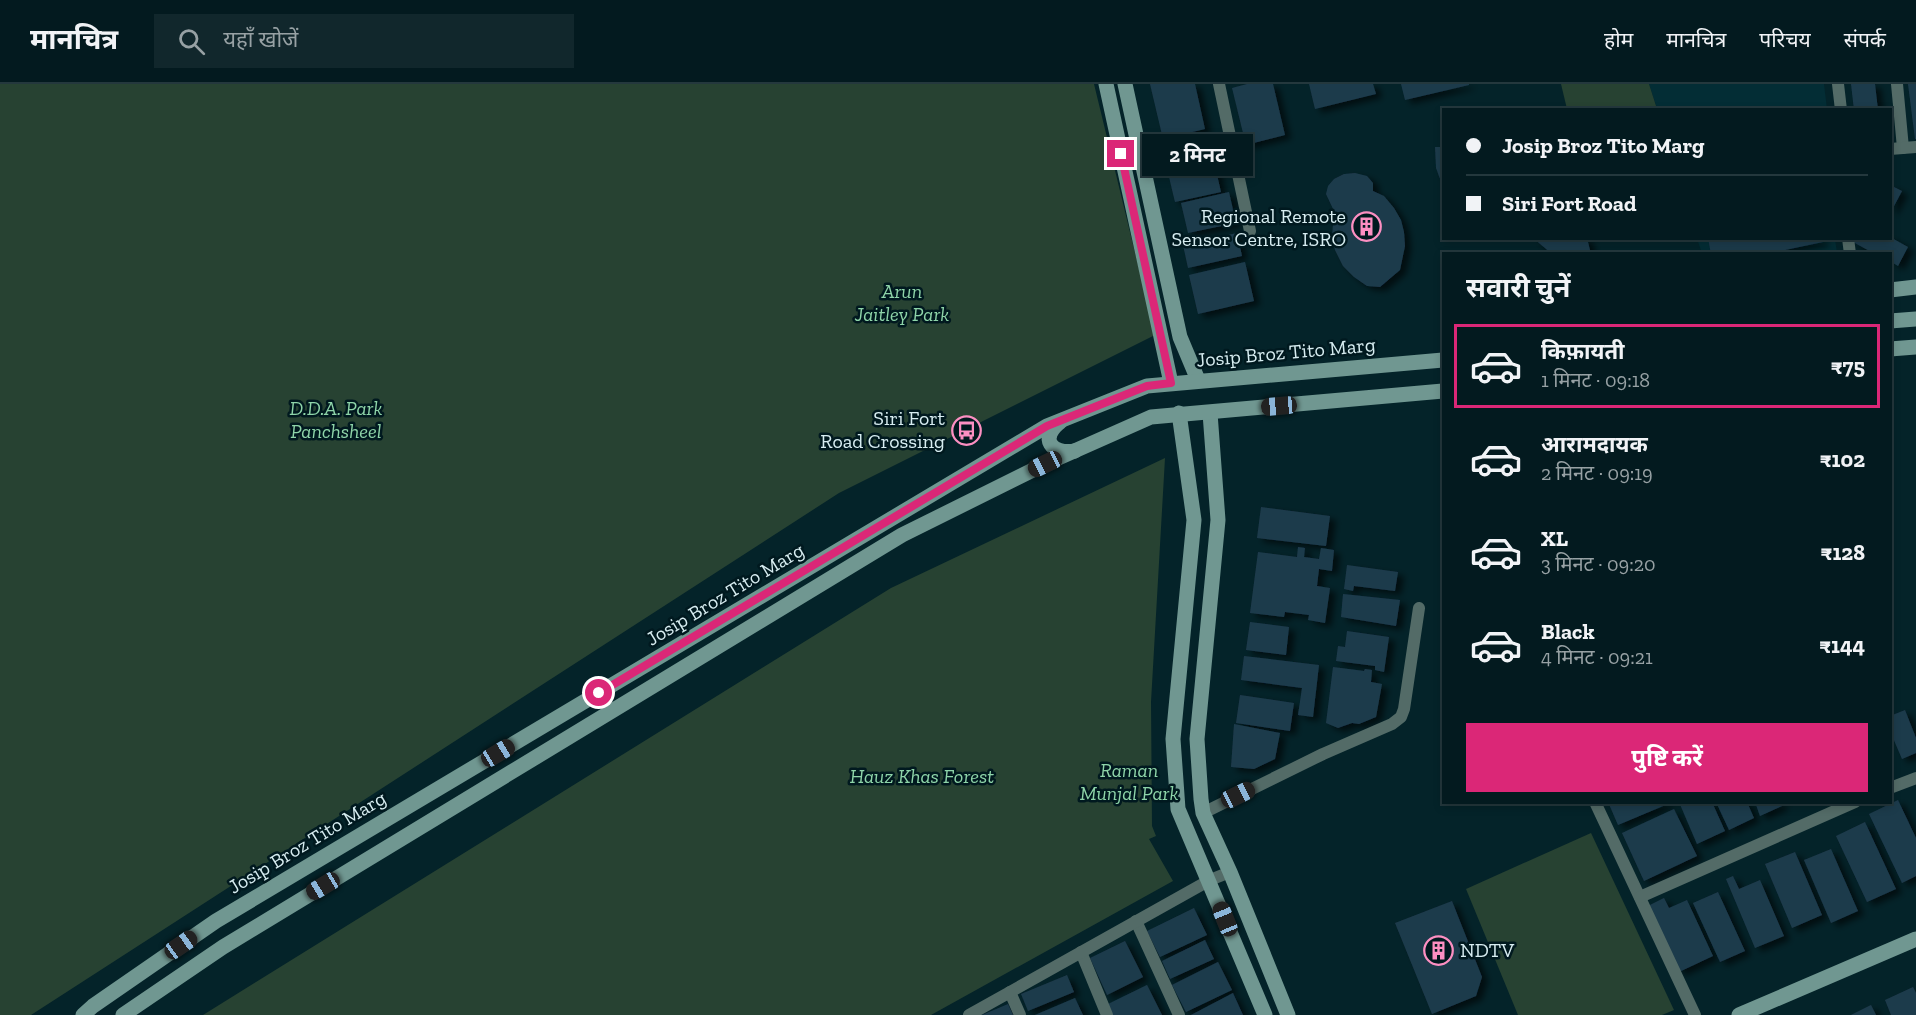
<!DOCTYPE html>
<html lang="hi">
<meta charset="utf-8">
<style>
body{margin:0;font-family:"Zilla Slab","Noto Sans Devanagari",serif;background:#11272c;color:#f1f3f6;height:100vh;display:flex;flex-direction:column;font-size:22px;white-space:nowrap}
*{box-sizing:border-box;margin:0}
p{font-size:20px;color:#97a1a4}
.icon{flex:none;width:33px;height:33px;fill:none;stroke:currentColor;stroke-width:2;stroke-linecap:round;stroke-linejoin:round}
.map{position:relative;flex:1;overflow:hidden}
.sheet{position:absolute;left:1442px;top:168px;width:450px;height:552px;display:flex;flex-direction:column;background:#031a1f;border-radius:0px;box-shadow:0 3px 9px #0003,0 0 0 2px #24383d}
.sheet>*{flex:none}
.top-card{position:absolute;left:1442px;top:24px;width:450px;height:132px;border-radius:0px;box-shadow:0 3px 9px #0003,0 0 0 2px #24383d;display:grid;align-content:center;height:132px;padding:0 24px;background:#031a1f}
.end{position:absolute;width:27px;height:27px;margin:-14px;border:8px solid #db2777;background:#fff;box-shadow:0 0 0 3px #fff}
.from{border-radius:50%}
.bubble{position:absolute;height:42px;border-radius:0px;background:#031a1f;box-shadow:0 3px 9px #0003,0 0 0 2px #24383d;font-size:20px;font-weight:700;line-height:42px;text-align:center}
.car{position:absolute;width:18px;height:36px;margin:-18px -9px;border-radius:8px;box-shadow:0 0 4px 2px #0007;background:linear-gradient(#222 24%,#8ab4d8 0 40%,#222 0 76%,#8ab4d8 0 86%,#222 0)}
.top-card b{display:flex;align-items:center;gap:21px;height:57px;font-size:22px}
.top-card b+b{border-top:2px solid #24383d}
.top-card i{width:15px;height:15px;background:#f1f3f6}
ul{padding:0;list-style:none}
li{display:flex;align-items:center;gap:18px;height:84px;margin:0 12px 9px;padding:0 12px;border:3px solid transparent;border-radius:0px}
li div{flex:1}
li b{display:block;font-size:22px}
li em{font-style:normal;font-weight:700}
li.on{border-color:#db2777}
li>.icon{width:54px;height:54px;stroke-width:1.5}
h2{padding:0 24px;font-size:27px;line-height:72px}
.button{display:flex;gap:12px;margin-top:auto;padding:12px 24px}
.button a{flex:1;height:69px;border-radius:0px;background:#db2777;color:#fff;font-size:24px;font-weight:700;line-height:69px;text-align:center}
header{display:flex;align-items:center;gap:36px;box-sizing:border-box;height:84px;padding:0 30px;background:#031a1f;border-bottom:2px solid #24383d}
header strong{font-size:28px}
nav{display:flex;gap:33px;margin-inline-start:auto;font-size:21px}
.search{width:420px;height:54px;background:#11272c;display:flex;align-items:center;gap:15px;box-sizing:border-box;padding:0 21px;border-radius:0px;color:#97a1a4;font-size:22px}
.map>svg:first-child{display:block}
</style>
<header>
<strong>मानचित्र</strong>
<div class="search"><svg class="icon" aria-label="search" viewBox="0 0 24 24"><circle cx="10" cy="10" r="6"/><path d="M15 15l6 6"/></svg>यहाँ खोजें</div>
<nav><a>होम</a><a>मानचित्र</a><a>परिचय</a><a>संपर्क</a></nav>
</header>
<div class="map">
<svg width="1916" height="931" viewBox="0 0 1916 931">
<defs>
<filter id="shadow"><feDropShadow dx="6" dy="4" stdDeviation="3" flood-color="#0009"/></filter>
</defs>
<rect width="100%" height="100%" fill="#042329"/>
<g fill="#032d35">
<polygon points="1649,0 1824,0 1827,25 1657,25"/>
<polygon points="1697,155 1835,155 1837,169 1702,169"/>
</g>
<g fill="#274232">
<polygon points="0,0 1094,0 1155,251 839,409 31,931 0,931"/>
<polygon points="1561,0 1649,0 1657,25 1567,25"/>
<polygon points="1165,374 1151,618 1152,742 1156,752 1149,755 1173,797 931,931 203,931 891,504"/>
<polygon points="1591,749 1674,926 1662,931 1518,931 1466,805"/>
</g>
<g fill="#1f3a4c" filter="url(#shadow)">
<polygon points="1150,0 1195,0 1205,45 1163,55"/>
<polygon points="1247,0 1273,0 1285,51 1246,61 1232,4"/>
<polygon points="1309,0 1373,0 1376,10 1315,25"/>
<polygon points="1401,0 1469,0 1469,1 1405,16"/>
<polygon points="1851,0 1875,0 1878,26 1854,26"/>
<polygon points="1908,0 1916,0 1916,55 1915,55"/>
<polygon points="1208,54 1214,79 1168,89 1162,64"/>
<polygon points="1435,63 1443,63 1443,103 1436,84"/>
<polygon points="1215,82 1221,108 1175,118 1169,93"/>
<polygon points="1355,89 1367,92 1373,99 1373,107 1384,112 1394,124 1401,136 1404,148 1405,162 1400,186 1380,203 1367,202 1354,193 1343,182 1335,166 1332,153 1334,127 1326,110 1328,102 1334,95 1344,90"/>
<polygon points="1890,101 1902,107 1892,126 1890,126"/>
<polygon points="1229,108 1236,139 1188,149 1181,119"/>
<polygon points="1237,149 1242,172 1188,184 1183,161"/>
<polygon points="1890,153 1908,163 1898,182 1890,177 1890,170 1875,170 1853,158 1855,154"/>
<polygon points="1533,154 1587,154 1591,170 1552,170"/>
<polygon points="1708,154 1822,154 1823,158 1766,170 1711,170"/>
<polygon points="1245,178 1254,217 1198,230 1189,191"/>
<polygon points="1261,423 1330,432 1326,462 1257,454"/>
<polygon points="1298,463 1305,464 1304,473 1319,475 1321,464 1334,466 1332,487 1319,485 1317,502 1330,504 1325,539 1308,536 1309,531 1285,528 1284,533 1250,529 1258,468 1297,473"/>
<polygon points="1347,481 1398,488 1395,507 1354,502 1353,507 1344,505"/>
<polygon points="1343,510 1400,516 1396,542 1341,533"/>
<polygon points="1250,538 1289,543 1286,571 1246,566"/>
<polygon points="1347,547 1389,553 1384,588 1375,586 1375,582 1336,577 1338,562 1345,563"/>
<polygon points="1244,572 1319,581 1313,633 1298,631 1302,604 1241,596"/>
<polygon points="1333,583 1364,587 1365,585 1372,586 1371,598 1382,600 1376,633 1359,640 1352,639 1338,644 1326,639"/>
<polygon points="1240,611 1294,619 1290,647 1236,639"/>
<polygon points="1905,626 1916,654 1916,669 1902,675 1890,647 1890,632"/>
<polygon points="1234,640 1280,649 1275,675 1254,685 1231,683"/>
<polygon points="1898,716 1916,754 1916,792 1902,799 1869,730"/>
<polygon points="1608,718 1667,718 1668,720 1618,741"/>
<polygon points="1679,718 1712,718 1725,747 1697,760"/>
<polygon points="1716,718 1747,718 1754,734 1729,746"/>
<polygon points="1755,718 1781,718 1782,722 1760,732"/>
<polygon points="1674,725 1697,772 1644,797 1622,749"/>
<polygon points="1865,738 1896,805 1867,818 1836,752"/>
<polygon points="1831,765 1858,827 1831,839 1804,776"/>
<polygon points="1795,768 1822,831 1792,844 1765,780"/>
<polygon points="1733,792 1739,805 1760,796 1784,852 1755,864 1726,795"/>
<polygon points="1718,808 1745,867 1720,878 1693,819"/>
<polygon points="1664,814 1669,824 1687,816 1713,872 1679,888 1648,822"/>
<polygon points="1452,817 1482,893 1476,912 1432,930 1395,839"/>
<polygon points="1194,824 1207,851 1160,873 1147,847"/>
<polygon points="1205,856 1214,875 1170,895 1162,877"/>
<polygon points="1125,857 1143,893 1107,911 1090,874"/>
<polygon points="1218,878 1232,906 1186,928 1172,901"/>
<polygon points="1067,891 1074,908 1028,927 1021,910"/>
<polygon points="1147,901 1162,931 1111,931 1106,921"/>
<polygon points="1913,903 1916,909 1916,931 1891,931 1885,916"/>
<polygon points="1233,909 1243,931 1191,931"/>
<polygon points="1075,914 1083,931 1035,931"/>
<polygon points="1008,920 1013,931 982,931"/>
<polygon points="1871,921 1876,931 1851,931"/>
</g>
<g fill="none" stroke-linecap="round" stroke-linejoin="round">
<g stroke="#536b67" stroke-width="12">
<polyline points="1219,0 1250,147"/>
<polyline points="1838,0 1841,26"/>
<polyline points="1897,0 1903,64"/>
<polyline points="1890,65 1916,63"/>
<polyline points="1848,154 1850,170"/>
<polyline points="1890,704 1916,694"/>
<polyline points="1595,718 1695,931"/>
<polyline points="1203,729 1323,670 1392,640 1401,633 1404,625 1419,524"/>
<polyline points="1640,813 1855,718"/>
<polyline points="1136,837 1179,931"/>
<polyline points="1081,868 1107,931"/>
<polyline points="1010,908 1020,931"/>
<polyline points="969,931 1210,796 1230,788"/>
</g>
<g stroke="#709791" stroke-width="15">
<polyline points="1106,0 1171,299"/>
<polyline points="1125,0 1180,253 1198,296"/>
<polyline points="1890,206 1916,203"/>
<polyline points="1890,237 1916,235"/>
<polyline points="1890,265 1916,263"/>
<polyline points="1179,329 1194,436 1173,655 1178,725 1265,931"/>
<polyline points="1210,329 1218,436 1197,655 1201,715 1203,729 1230,788 1288,931"/>
<path d="M1060 338C1039 354 1051 371 1075 367"/>
<polyline points="83,931 93,922 216,837 1047,342 1147,302 1443,276"/>
<polyline points="123,931 223,863 902,451 1045,380 1151,333 1443,307"/>
<polyline points="1739,931 1916,855"/>
</g>
</g>
<g fill="none" stroke-linecap="round" stroke-linejoin="round">
<polyline stroke="#db2777" stroke-width="8" points="599,609 1047,342 1147,302 1171,299 1121,70"/>
</g>
<defs>
<symbol id="building-ring" viewBox="-11 -11 22 22"><circle r="9.5" fill="#00191f" stroke="#fc8fc2" stroke-width="1.5"/><path d="M-4-6H4V6H1V3H-1V6H-4ZM-2.5-4.3h1.7v1.8h-1.7ZM.8-4.3h1.7v1.8H.8ZM-2.5-1h1.7V.8h-1.7ZM.8-1h1.7V.8H.8Z" fill="#fc8fc2"/></symbol>
<symbol id="bus-ring" viewBox="-11 -11 22 22"><circle r="9.5" fill="#00191f" stroke="#fc8fc2" stroke-width="1.5"/><path d="M-5-6H5V4H4V6H2V4H-2V6H-4V4H-5ZM-3.5-4V0h7V-4ZM-3.5 1.2v1.5H-2V1.2ZM2 1.2v1.5H3.5V1.2Z" fill="#fc8fc2"/></symbol>
</defs>
<g fill-rule="evenodd">
<use href="#building-ring" x="1350" y="126" width="33" height="33"/>
<use href="#bus-ring" x="950" y="330" width="33" height="33"/>
<use href="#building-ring" x="1422" y="850" width="33" height="33"/>
</g>
<g text-anchor="middle" dominant-baseline="central" stroke-width="5" stroke-linejoin="round" paint-order="stroke">
<g font-size="20" fill="#d7edf1" stroke="#00191f" text-anchor="end">
<text x="1346" y="132">Regional Remote<tspan x="1346" dy="23">Sensor Centre, ISRO</tspan></text>
<text x="945" y="334">Siri Fort<tspan x="945" dy="23">Road Crossing</tspan></text>
<text x="1460" y="866" text-anchor="start">NDTV</text>
</g>
<g font-size="20" font-style="italic" fill="#8ed5a9" stroke="#00191f">
<text x="902" y="207">Arun<tspan x="902" dy="23">Jaitley Park</tspan></text>
<text x="336" y="324">D.D.A. Park<tspan x="336" dy="23">Panchsheel</tspan></text>
<text x="1129" y="686">Raman<tspan x="1129" dy="23">Munjal Park</tspan></text>
<text x="922" y="692">Hauz Khas Forest</text>
</g>
<g font-size="20" fill="#d7edf1" stroke="#00191f">
<text transform="translate(1286 268) rotate(-5)">Josip Broz Tito Marg</text>
<text transform="translate(725 510) rotate(-31)">Josip Broz Tito Marg</text>
<text transform="translate(307 758) rotate(-31)">Josip Broz Tito Marg</text>
</g>
</g>
</svg>
<i class="end from" style="left:599px;top:609px"></i>
<i class="end" style="left:1121px;top:70px"></i>
<div class="bubble" style="left:1142px;top:50px;width:111px">2 मिनट</div>
<i class="car" style="left:1279px;top:322px;rotate:265deg"></i>
<i class="car" style="left:1045px;top:380px;rotate:244deg"></i>
<i class="car" style="left:498px;top:669px;rotate:59deg"></i>
<i class="car" style="left:1238px;top:711px;rotate:64deg"></i>
<i class="car" style="left:323px;top:802px;rotate:239deg"></i>
<i class="car" style="left:1225px;top:835px;rotate:338deg"></i>
<i class="car" style="left:181px;top:861px;rotate:55deg"></i>
<div class="top-card">
<b><i class="from"></i>Josip Broz Tito Marg</b>
<b><i></i>Siri Fort Road</b>
</div>
<section class="sheet">
<h2>सवारी चुनें</h2>
<ul>
<li class="on"><svg class="icon" aria-label="car" viewBox="0 0 24 24"><path d="M5 17H2v-5l4-1 3-4h7l3 4 3 1v5h-3M9 17h6M6 11h13"/><circle cx="7" cy="17" r="2"/><circle cx="17" cy="17" r="2"/></svg><div><b>किफ़ायती</b><p>1 मिनट · 09:18</p></div><em>₹75</em></li>
<li><svg class="icon" aria-label="car" viewBox="0 0 24 24"><path d="M5 17H2v-5l4-1 3-4h7l3 4 3 1v5h-3M9 17h6M6 11h13"/><circle cx="7" cy="17" r="2"/><circle cx="17" cy="17" r="2"/></svg><div><b>आरामदायक</b><p>2 मिनट · 09:19</p></div><em>₹102</em></li>
<li><svg class="icon" aria-label="car" viewBox="0 0 24 24"><path d="M5 17H2v-5l4-1 3-4h7l3 4 3 1v5h-3M9 17h6M6 11h13"/><circle cx="7" cy="17" r="2"/><circle cx="17" cy="17" r="2"/></svg><div><b>XL</b><p>3 मिनट · 09:20</p></div><em>₹128</em></li>
<li><svg class="icon" aria-label="car" viewBox="0 0 24 24"><path d="M5 17H2v-5l4-1 3-4h7l3 4 3 1v5h-3M9 17h6M6 11h13"/><circle cx="7" cy="17" r="2"/><circle cx="17" cy="17" r="2"/></svg><div><b>Black</b><p>4 मिनट · 09:21</p></div><em>₹144</em></li>
</ul>
<div class="button"><a>पुष्टि करें</a></div>
</section>
</div>
